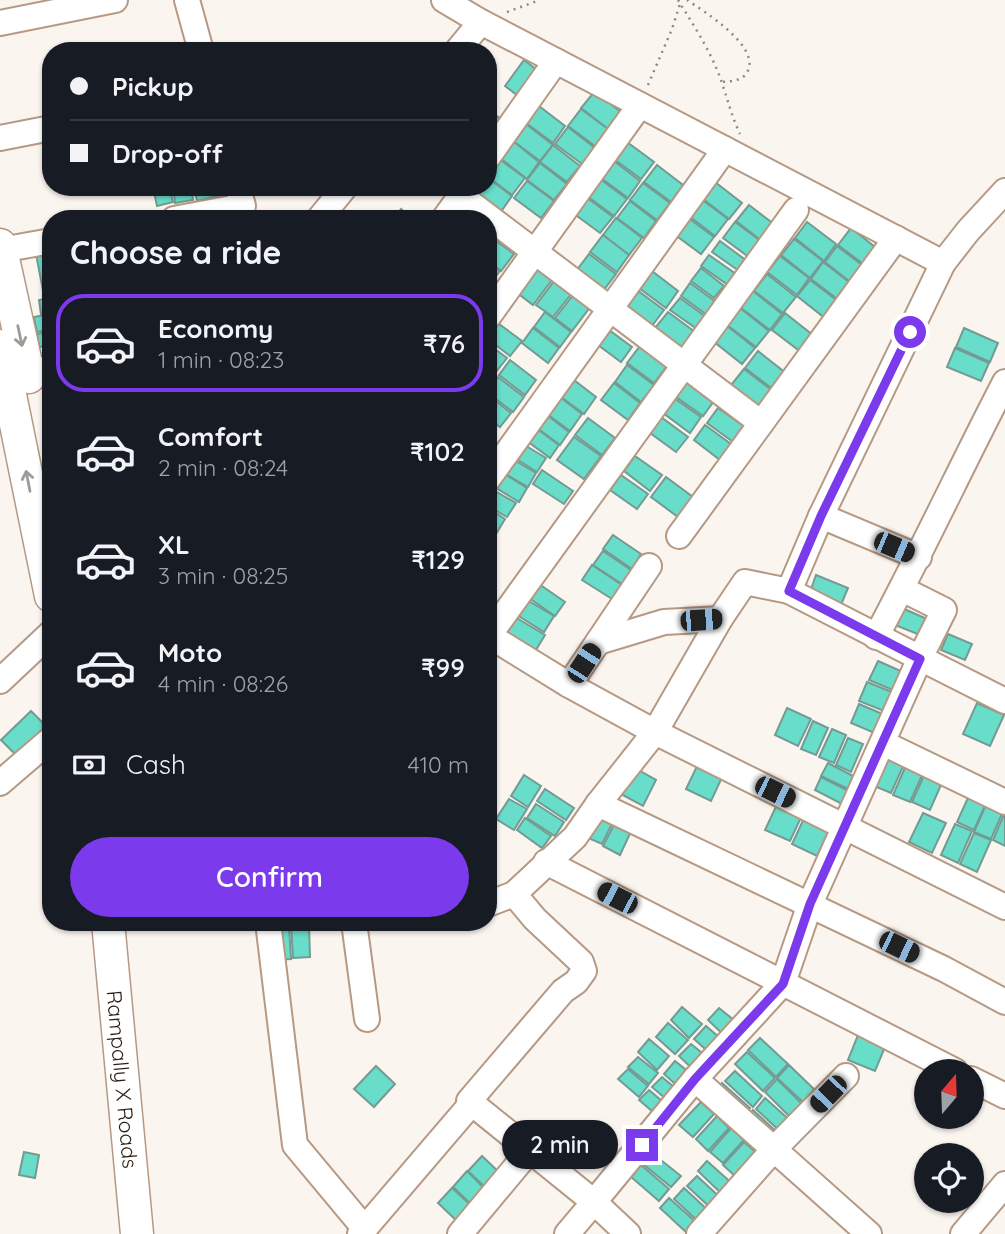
<!DOCTYPE html>
<meta charset="utf-8">
<style>
body{margin:0;font-family:Quicksand,sans-serif;background:#20242c;color:#f1f3f6;height:100vh;display:flex;flex-direction:column;font-size:26px;white-space:nowrap}
*{box-sizing:border-box;margin:0}
p{font-size:23px;color:#9ea1a6}
.icon{flex:none;width:38px;height:38px;fill:none;stroke:currentColor;stroke-width:2;stroke-linecap:round;stroke-linejoin:round}
.map{position:relative;flex:1;overflow:hidden}
.details{position:absolute;left:42px;top:210px;width:455px;height:721px;display:flex;flex-direction:column;background:#171b24;border-radius:28px;box-shadow:0 2px 5px #0004}
.details>*{flex:none}
.top-card{position:absolute;left:42px;top:42px;width:455px;height:154px;border-radius:28px;box-shadow:0 2px 5px #0004;display:grid;align-content:center;height:154px;padding:0 28px;background:#171b24}
.needle{width:46px;rotate:19deg}
.buttons{position:absolute;left:914px;top:1059px;display:grid;gap:14px}
.buttons a{display:grid;place-items:center;width:70px;height:70px;border-radius:50%;background:#171b24;box-shadow:0 2px 5px #0004;font-size:35px}
.end{position:absolute;width:32px;height:32px;margin:-16px;border:9px solid #7c3aed;background:#fff;box-shadow:0 0 0 4px #fff}
.from{border-radius:50%}
.bubble{position:absolute;height:49px;border-radius:24px;background:#171b24;box-shadow:0 2px 5px #0004;font-size:23px;font-weight:600;line-height:49px;text-align:center}
.car{position:absolute;width:21px;height:42px;margin:-21px -10px;border-radius:9px;box-shadow:0 0 5px 2px #0007;background:linear-gradient(#222 24%,#8ab4d8 0 40%,#222 0 76%,#8ab4d8 0 86%,#222 0)}
.top-card b{display:flex;align-items:center;gap:24px;height:66px;font-size:26px}
.top-card b+b{border-top:2px solid #363941}
.top-card i{width:18px;height:18px;background:#f1f3f6}
ul{padding:0;list-style:none}
li{display:flex;align-items:center;gap:21px;height:98px;margin:0 14px 10px;padding:0 14px;border:4px solid transparent;border-radius:28px}
li div{flex:1}
li b{display:block;font-size:26px}
li em{font-style:normal;font-weight:600}
li.current{border-color:#7c3aed}
li>.icon{width:63px;height:63px;stroke-width:1.5}
h2{padding:0 28px;font-size:32px;line-height:84px}
.pay{display:flex;align-items:center;gap:18px;height:77px;padding:0 28px;font-size:26px}
.pay p{margin-inline-start:auto}
.cta{display:flex;gap:14px;margin-top:auto;padding:14px 28px}
.cta a{flex:1;height:80px;border-radius:42px;background:#7c3aed;color:#fff;font-size:28px;font-weight:600;line-height:80px;text-align:center}
.map>svg:first-child{display:block}
</style>
<div class="map">
<svg width="1005" height="1234" viewBox="0 0 1005 1234">
<rect width="100%" height="100%" fill="#fbf5f0"/>
<g fill="#68ddc9" stroke="#739b93" stroke-width="2">
<polygon points="524,60 541,73 522,99 505,86"/>
<polygon points="594,92 621,112 608,129 581,108"/>
<polygon points="539,106 565,126 553,143 526,123"/>
<polygon points="488,109 503,121 488,140"/>
<polygon points="581,109 608,129 595,146 568,126"/>
<polygon points="526,124 553,145 540,161 513,141"/>
<polygon points="568,127 595,148 582,164 555,144"/>
<polygon points="513,141 539,162 527,179 500,158"/>
<polygon points="627,142 654,162 641,179 614,159"/>
<polygon points="553,145 580,166 567,182 540,162"/>
<polygon points="498,158 525,178 512,195 488,177 488,172"/>
<polygon points="614,161 640,181 628,198 601,178"/>
<polygon points="540,163 567,184 554,200 527,180"/>
<polygon points="657,165 683,185 671,202 644,182"/>
<polygon points="488,178 512,196 500,213 473,193 477,187 488,187"/>
<polygon points="600,179 627,199 614,216 587,196"/>
<polygon points="527,181 554,201 541,218 514,198"/>
<polygon points="715,182 742,203 729,219 703,199"/>
<polygon points="643,183 670,203 657,220 630,200"/>
<polygon points="153,187 169,187 173,202 157,206"/>
<polygon points="173,187 191,187 193,200 175,203"/>
<polygon points="194,187 220,187 222,195 197,201"/>
<polygon points="586,197 613,217 600,233 573,213"/>
<polygon points="701,199 728,219 715,236 689,216"/>
<polygon points="630,201 656,221 644,238 617,218"/>
<polygon points="749,205 775,225 763,242 736,221"/>
<polygon points="401,209 413,219 394,219"/>
<polygon points="687,217 714,237 701,254 674,234"/>
<polygon points="616,218 642,238 629,255 603,235"/>
<polygon points="735,222 762,242 750,258 723,238"/>
<polygon points="807,222 836,244 824,261 795,238"/>
<polygon points="851,228 880,251 867,267 838,245"/>
<polygon points="488,235 514,254 501,271 488,261"/>
<polygon points="603,235 629,255 617,272 590,252"/>
<polygon points="794,239 823,261 810,278 781,255"/>
<polygon points="720,241 747,261 739,271 712,252"/>
<polygon points="837,246 866,268 854,285 825,262"/>
<polygon points="51,251 51,295 44,296 36,254"/>
<polygon points="589,254 616,274 603,291 576,271"/>
<polygon points="709,255 736,274 728,285 701,266"/>
<polygon points="780,256 809,278 797,295 767,272"/>
<polygon points="488,262 500,271 488,286"/>
<polygon points="823,262 853,285 840,301 811,279"/>
<polygon points="535,268 552,280 533,305 516,292"/>
<polygon points="701,268 724,286 714,298 691,281"/>
<polygon points="652,271 678,291 666,308 639,288"/>
<polygon points="767,274 796,297 783,313 754,291"/>
<polygon points="555,280 572,293 553,317 536,305"/>
<polygon points="810,280 839,302 826,319 797,296"/>
<polygon points="690,283 716,302 707,315 681,296"/>
<polygon points="637,290 664,310 651,327 624,307"/>
<polygon points="753,291 782,314 770,330 741,308"/>
<polygon points="574,294 591,306 572,331 555,318"/>
<polygon points="51,298 51,312 41,314 39,300"/>
<polygon points="680,298 706,317 697,329 670,310"/>
<polygon points="740,308 769,331 756,347 727,325"/>
<polygon points="545,312 571,332 560,347 534,327"/>
<polygon points="668,312 695,332 682,348 655,328"/>
<polygon points="785,313 814,336 801,352 772,330"/>
<polygon points="51,314 51,330 37,332 34,317"/>
<polygon points="495,321 522,341 510,356 488,339 488,330"/>
<polygon points="726,325 755,348 742,364 713,341"/>
<polygon points="605,327 632,347 621,362 594,342"/>
<polygon points="533,328 559,348 548,363 522,343"/>
<polygon points="964,328 998,343 990,362 956,347"/>
<polygon points="51,331 51,345 39,347 37,334"/>
<polygon points="488,344 507,358 496,372 488,367"/>
<polygon points="640,346 667,366 654,383 627,363"/>
<polygon points="955,348 989,363 981,381 947,367"/>
<polygon points="758,351 787,374 774,390 745,368"/>
<polygon points="510,360 536,380 525,395 499,375"/>
<polygon points="627,365 654,385 641,402 615,382"/>
<polygon points="744,369 773,391 760,408 731,385"/>
<polygon points="498,377 524,397 513,412 488,393"/>
<polygon points="570,377 596,397 584,414 557,394"/>
<polygon points="687,381 714,401 703,416 676,397"/>
<polygon points="614,383 640,403 628,420 601,400"/>
<polygon points="556,394 582,414 570,431 543,411"/>
<polygon points="488,395 511,413 500,427 488,418"/>
<polygon points="674,398 701,417 690,433 663,413"/>
<polygon points="718,408 745,427 733,442 707,423"/>
<polygon points="543,412 569,432 560,445 533,425"/>
<polygon points="661,417 688,437 676,452 650,433"/>
<polygon points="588,418 615,438 602,455 575,435"/>
<polygon points="705,425 731,444 720,460 694,440"/>
<polygon points="533,426 559,445 550,458 523,438"/>
<polygon points="574,437 601,456 584,479 557,460"/>
<polygon points="518,441 546,458 537,472 510,455"/>
<polygon points="635,456 662,475 650,491 624,471"/>
<polygon points="509,457 536,473 528,487 500,471"/>
<polygon points="542,470 573,491 564,504 533,484"/>
<polygon points="500,471 527,488 519,502 491,485"/>
<polygon points="621,475 648,494 637,509 610,490"/>
<polygon points="666,477 693,497 678,517 651,497"/>
<polygon points="488,487 516,503 507,517 488,506"/>
<polygon points="488,508 505,519 496,534 488,529"/>
<polygon points="613,535 641,554 632,569 603,549"/>
<polygon points="603,551 631,570 622,584 593,565"/>
<polygon points="592,565 622,585 612,599 582,580"/>
<polygon points="816,575 848,588 841,605 810,592"/>
<polygon points="539,584 565,602 555,616 529,598"/>
<polygon points="527,600 554,616 544,632 517,615"/>
<polygon points="902,608 927,619 920,635 895,625"/>
<polygon points="515,617 545,635 536,650 506,632"/>
<polygon points="948,634 972,644 965,660 941,650"/>
<polygon points="878,661 903,672 895,691 869,680"/>
<polygon points="867,682 892,692 884,711 859,701"/>
<polygon points="977,703 1004,715 990,746 963,734"/>
<polygon points="859,704 885,715 877,734 851,723"/>
<polygon points="787,708 811,719 798,746 775,735"/>
<polygon points="31,711 47,727 17,756 1,740"/>
<polygon points="813,721 828,728 816,755 801,749"/>
<polygon points="832,729 846,735 834,763 819,757"/>
<polygon points="848,738 863,744 851,772 836,765"/>
<polygon points="888,755 905,762 891,793 874,786"/>
<polygon points="700,760 725,771 711,801 686,789"/>
<polygon points="828,763 855,777 848,789 821,776"/>
<polygon points="907,763 924,771 910,802 893,795"/>
<polygon points="635,768 656,780 643,806 621,794"/>
<polygon points="926,771 944,778 930,810 912,802"/>
<polygon points="524,775 541,786 528,807 511,796"/>
<polygon points="821,777 849,791 842,804 815,790"/>
<polygon points="545,789 574,808 566,820 537,801"/>
<polygon points="971,791 988,799 974,830 957,822"/>
<polygon points="509,799 527,809 514,830 496,819"/>
<polygon points="779,800 804,811 790,841 765,830"/>
<polygon points="988,800 1005,807 991,839 974,832"/>
<polygon points="536,804 564,822 555,836 527,818"/>
<polygon points="599,808 616,816 602,844 586,837"/>
<polygon points="1005,812 1005,846 993,840"/>
<polygon points="923,813 946,823 932,853 909,842"/>
<polygon points="806,814 831,826 817,856 792,844"/>
<polygon points="618,817 634,825 620,855 603,846"/>
<polygon points="525,818 551,836 542,848 517,830"/>
<polygon points="955,824 972,831 958,863 941,855"/>
<polygon points="974,833 991,840 977,872 960,864"/>
<polygon points="309,924 310,957 293,958 291,925"/>
<polygon points="289,925 291,959 274,960 272,926"/>
<polygon points="682,1007 702,1024 689,1038 671,1020"/>
<polygon points="719,1008 740,1025 727,1038 708,1020"/>
<polygon points="668,1023 688,1040 675,1054 656,1037"/>
<polygon points="706,1026 726,1043 713,1056 694,1039"/>
<polygon points="858,1035 885,1047 875,1071 848,1060"/>
<polygon points="760,1038 788,1064 776,1077 748,1050"/>
<polygon points="649,1039 669,1056 657,1070 638,1052"/>
<polygon points="691,1044 711,1060 698,1074 679,1056"/>
<polygon points="747,1052 775,1078 763,1091 735,1064"/>
<polygon points="638,1057 658,1073 649,1084 628,1067"/>
<polygon points="675,1061 695,1077 683,1091 664,1074"/>
<polygon points="789,1065 817,1092 805,1104 777,1078"/>
<polygon points="376,1066 395,1084 374,1107 354,1089"/>
<polygon points="628,1069 648,1086 639,1097 618,1079"/>
<polygon points="735,1071 762,1096 753,1107 725,1081"/>
<polygon points="662,1077 682,1094 673,1105 652,1087"/>
<polygon points="777,1079 804,1106 792,1119 765,1092"/>
<polygon points="722,1083 750,1108 740,1119 713,1093"/>
<polygon points="649,1090 669,1107 660,1118 639,1100"/>
<polygon points="765,1098 793,1123 783,1134 756,1109"/>
<polygon points="701,1102 714,1114 693,1137 679,1125"/>
<polygon points="753,1110 780,1135 771,1145 744,1120"/>
<polygon points="717,1116 729,1128 708,1151 696,1139"/>
<polygon points="731,1128 744,1140 723,1163 710,1152"/>
<polygon points="744,1142 758,1154 736,1177 723,1165"/>
<polygon points="24,1152 39,1155 35,1178 19,1175"/>
<polygon points="652,1153 681,1176 671,1187 643,1164"/>
<polygon points="482,1156 503,1176 489,1191 468,1171"/>
<polygon points="707,1161 735,1186 725,1197 698,1171"/>
<polygon points="641,1165 669,1189 659,1201 631,1177"/>
<polygon points="467,1171 488,1192 474,1207 453,1187"/>
<polygon points="697,1176 724,1201 714,1211 687,1186"/>
<polygon points="452,1188 474,1208 460,1224 438,1203"/>
<polygon points="684,1188 711,1213 701,1224 674,1199"/>
<polygon points="669,1198 697,1223 687,1233 660,1208"/>
</g>
<g fill="none" stroke-linecap="round" stroke-linejoin="round">
<defs>
<g id="minor">
<polyline points="187,0 201,51"/>
<polyline points="444,0 481,22 943,263"/>
<polyline points="0,23 115,0"/>
<polyline points="457,51 481,22"/>
<polyline points="0,138 51,128"/>
<polyline points="488,157 556,61"/>
<polyline points="461,196 761,423"/>
<polyline points="174,219 243,206 238,187"/>
<polyline points="319,219 345,187"/>
<polyline points="444,219 467,187"/>
<polyline points="1,250 51,241"/>
<polyline points="488,317 640,105"/>
<polyline points="27,370 51,369"/>
<polyline points="488,479 725,149"/>
<polyline points="821,516 919,557"/>
<polyline points="679,536 896,238"/>
<polyline points="902,589 944,610 920,658 1005,701"/>
<polyline points="488,635 569,685 655,732 1005,907"/>
<polyline points="488,637 796,210"/>
<path d="M876 637C921 553 961 467 1005 382"/>
<polyline points="598,642 664,622 720,619"/>
<polyline points="0,681 51,633"/>
<polyline points="569,685 649,566"/>
<polyline points="883,743 1005,802"/>
<polyline points="0,783 51,739"/>
<polyline points="598,804 944,969 1005,1002"/>
<polyline points="514,894 535,919 581,962 584,971 576,982 563,991 469,1101 594,1202 695,1079 783,983 546,862"/>
<polyline points="488,904 514,894 575,837 598,804 655,732 720,619 745,582 789,591"/>
<polyline points="268,922 295,1145 365,1229"/>
<polyline points="354,922 367,1019"/>
<polyline points="955,1071 783,983 810,904 920,658 789,591 821,516 943,263 968,231 1005,191"/>
<polyline points="695,1079 869,1234"/>
<polyline points="971,1079 1005,1096"/>
<polyline points="360,1234 472,1103"/>
<polyline points="460,1234 530,1150"/>
<polyline points="567,1234 594,1202 628,1234"/>
<polyline points="699,1234 774,1149 846,1076"/>
<polyline points="963,1234 1005,1184"/>
</g>
<g id="major">
<polyline points="0,245 29,377"/>
<polyline points="0,346 51,596"/>
<path id="s1" d="M108 922 137 1234"/>
</g>
</defs>
<use href="#minor" stroke="#b69983" stroke-width="28"/>
<use href="#major" stroke="#b69983" stroke-width="35"/>
<g stroke="#908881" stroke-width="2.5" stroke-dasharray="2 5" stroke-linecap="butt">
<path d="M678 0C694 26 712 53 722 83 728 101 732 117 740 134"/>
<path d="M687 0C705 12 755 43 749 68 745 81 733 81 721 82"/>
<polyline points="507,12 540,0"/>
<polyline points="648,85 672,29 680,4"/>
</g>
<use href="#minor" stroke="#fff" stroke-width="24"/>
<use href="#major" stroke="#fff" stroke-width="32"/>
</g>
<defs><path id="oneway-shaft" d="M-6 0H5M1.5-3L5.5 0L1.5 3" fill="none" stroke-width="1.6" stroke-linecap="round" stroke-linejoin="round" transform="scale(1.75)"/></defs>
<g stroke="#9e9a96">
<use href="#oneway-shaft" transform="translate(20 336) rotate(78)"/>
<use href="#oneway-shaft" transform="translate(28 481) rotate(-101)"/>
</g>
<g fill="none" stroke-linecap="round" stroke-linejoin="round">
<polyline stroke="#7c3aed" stroke-width="9" points="642,1145 695,1079 783,984 810,904 920,659 789,591 821,516 910,332"/>
</g>
<g text-anchor="middle" dominant-baseline="central" stroke-width="6" stroke-linejoin="round" paint-order="stroke">
<g font-size="21" fill="#281e15" stroke="#fbf5f0">
<text stroke="none"><textPath href="#s1" startOffset="158">Rampally X Roads</textPath></text>
</g>
</g>
</svg>
<div class="buttons">
<a><svg class="needle" viewBox="-14 -14 28 28"><path d="M0-13l5 13h-10z" fill="#e53935"/><path d="M0 13l5-13h-10z" fill="#9ea1a6"/></svg></a>
<a><svg class="icon" aria-label="locate" viewBox="0 0 24 24"><circle cx="12" cy="12" r="6"/><path d="M12 2v4M12 18v4M2 12h4M18 12h4"/></svg></a>
</div>
<i class="end from" style="left:910px;top:332px"></i>
<i class="end" style="left:642px;top:1145px"></i>
<div class="bubble" style="left:502px;top:1120px;width:116px">2 min</div>
<i class="car" style="left:894px;top:547px;rotate:113deg"></i>
<i class="car" style="left:701px;top:620px;rotate:86deg"></i>
<i class="car" style="left:584px;top:663px;rotate:33deg"></i>
<i class="car" style="left:775px;top:792px;rotate:116deg"></i>
<i class="car" style="left:617px;top:898px;rotate:297deg"></i>
<i class="car" style="left:899px;top:947px;rotate:116deg"></i>
<i class="car" style="left:828px;top:1094px;rotate:224deg"></i>
<div class="top-card">
<b><i class="from"></i>Pickup</b>
<b><i></i>Drop-off</b>
</div>
<section class="details">
<h2>Choose a ride</h2>
<ul>
<li class="current"><svg class="icon" aria-label="car" viewBox="0 0 24 24"><path d="M5 17H2v-5l4-1 3-4h7l3 4 3 1v5h-3M9 17h6M6 11h13"/><circle cx="7" cy="17" r="2"/><circle cx="17" cy="17" r="2"/></svg><div><b>Economy</b><p>1 min · 08:23</p></div><em>₹76</em></li>
<li><svg class="icon" aria-label="car" viewBox="0 0 24 24"><path d="M5 17H2v-5l4-1 3-4h7l3 4 3 1v5h-3M9 17h6M6 11h13"/><circle cx="7" cy="17" r="2"/><circle cx="17" cy="17" r="2"/></svg><div><b>Comfort</b><p>2 min · 08:24</p></div><em>₹102</em></li>
<li><svg class="icon" aria-label="car" viewBox="0 0 24 24"><path d="M5 17H2v-5l4-1 3-4h7l3 4 3 1v5h-3M9 17h6M6 11h13"/><circle cx="7" cy="17" r="2"/><circle cx="17" cy="17" r="2"/></svg><div><b>XL</b><p>3 min · 08:25</p></div><em>₹129</em></li>
<li><svg class="icon" aria-label="car" viewBox="0 0 24 24"><path d="M5 17H2v-5l4-1 3-4h7l3 4 3 1v5h-3M9 17h6M6 11h13"/><circle cx="7" cy="17" r="2"/><circle cx="17" cy="17" r="2"/></svg><div><b>Moto</b><p>4 min · 08:26</p></div><em>₹99</em></li>
</ul>
<div class="pay"><svg class="icon" aria-label="cash" viewBox="0 0 24 24"><path d="M3 7h18v10H3z"/><circle cx="12" cy="12" r="2"/></svg>Cash<p>410 m</p></div>
<div class="cta"><a>Confirm</a></div>
</section>
</div>
